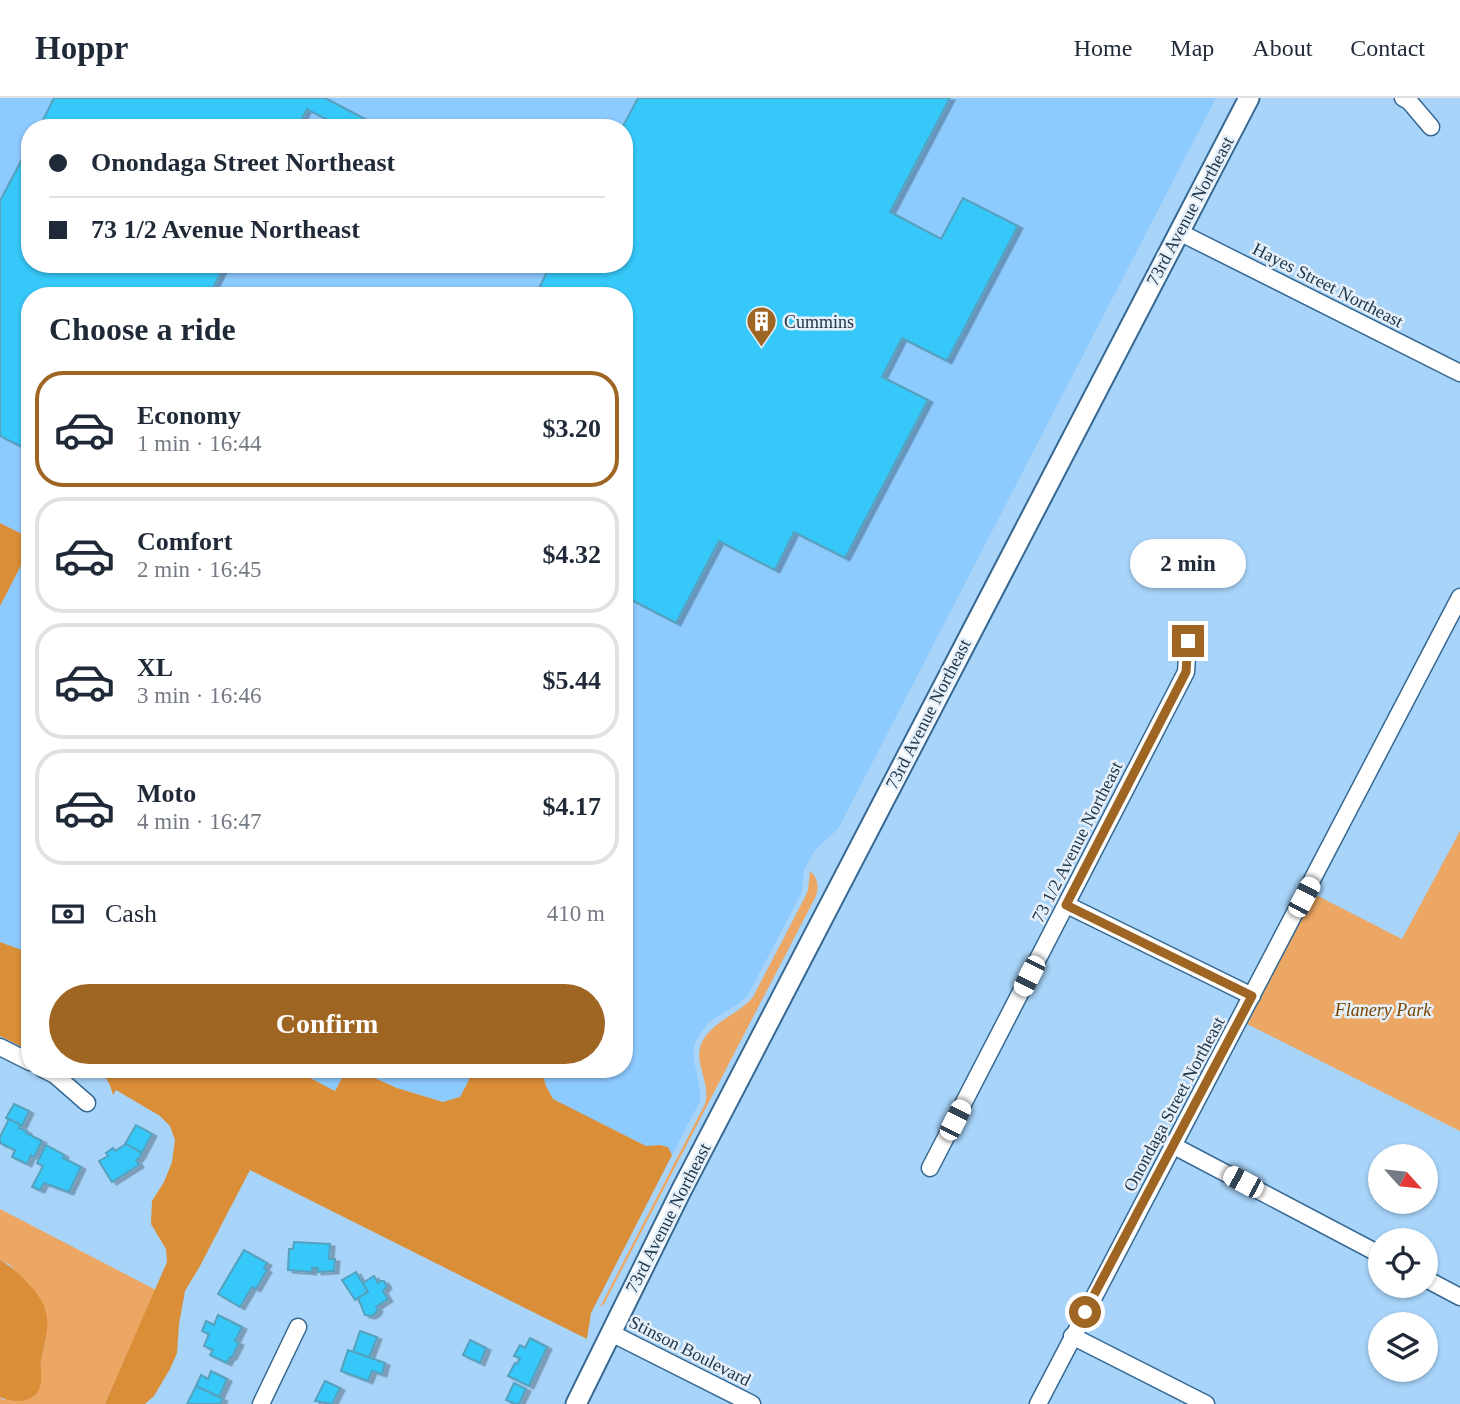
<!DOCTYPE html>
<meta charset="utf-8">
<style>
body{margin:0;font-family:Georgia,serif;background:#f2f2f3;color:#1f2937;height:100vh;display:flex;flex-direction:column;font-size:26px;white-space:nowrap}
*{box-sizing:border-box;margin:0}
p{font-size:23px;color:#747a83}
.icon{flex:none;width:38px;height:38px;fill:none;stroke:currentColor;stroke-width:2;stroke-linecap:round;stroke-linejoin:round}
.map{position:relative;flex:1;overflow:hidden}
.panel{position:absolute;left:21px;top:189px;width:612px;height:791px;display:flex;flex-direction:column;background:#fff;border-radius:28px;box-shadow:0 2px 5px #0004}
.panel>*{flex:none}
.hud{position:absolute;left:21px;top:21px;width:612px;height:154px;border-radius:28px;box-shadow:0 2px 5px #0004;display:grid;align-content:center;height:154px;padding:0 28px;background:#fff}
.needle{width:46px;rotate:117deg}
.fabs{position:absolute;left:1368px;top:1046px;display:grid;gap:14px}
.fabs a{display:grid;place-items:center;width:70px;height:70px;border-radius:50%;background:#fff;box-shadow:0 2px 5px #0004;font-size:35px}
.end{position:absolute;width:32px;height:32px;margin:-16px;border:9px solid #9e6523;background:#fff;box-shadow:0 0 0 4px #fff}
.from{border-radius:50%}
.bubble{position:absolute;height:49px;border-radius:24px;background:#fff;box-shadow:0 2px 5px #0004;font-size:23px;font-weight:600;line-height:49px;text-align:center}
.car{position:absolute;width:21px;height:42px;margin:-21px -10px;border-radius:9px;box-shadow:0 0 5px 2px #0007;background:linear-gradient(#fff 24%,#345 0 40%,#fff 0 76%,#345 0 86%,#fff 0)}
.hud b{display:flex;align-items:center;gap:24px;height:66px;font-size:26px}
.hud b+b{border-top:2px solid #e0e1e3}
.hud i{width:18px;height:18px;background:#1f2937}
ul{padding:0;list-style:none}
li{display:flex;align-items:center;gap:21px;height:116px;margin:0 14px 10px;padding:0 14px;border:4px solid #e0e1e3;border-radius:28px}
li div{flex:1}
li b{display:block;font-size:26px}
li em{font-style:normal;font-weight:600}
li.selected{border-color:#9e6523}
li>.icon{width:63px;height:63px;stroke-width:1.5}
h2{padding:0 28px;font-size:32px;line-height:84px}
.pay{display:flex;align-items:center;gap:18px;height:77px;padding:0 28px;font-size:26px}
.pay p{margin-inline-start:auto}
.primary-button{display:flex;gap:14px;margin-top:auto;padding:14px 28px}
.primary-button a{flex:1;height:80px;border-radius:42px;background:#9e6523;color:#fff;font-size:28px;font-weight:600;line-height:80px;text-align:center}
header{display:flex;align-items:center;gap:42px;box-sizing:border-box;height:98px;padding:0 35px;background:#fff;border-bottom:2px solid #e0e1e3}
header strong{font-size:33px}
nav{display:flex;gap:38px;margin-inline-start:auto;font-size:24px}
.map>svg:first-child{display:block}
</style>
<header>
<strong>Hoppr</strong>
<nav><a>Home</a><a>Map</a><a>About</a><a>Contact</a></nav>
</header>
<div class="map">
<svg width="1460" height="1306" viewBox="0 0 1460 1306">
<defs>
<filter id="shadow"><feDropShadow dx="4.5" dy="2.5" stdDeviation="0" flood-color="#0004"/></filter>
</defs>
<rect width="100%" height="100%" fill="#a8d4fa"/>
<g fill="#8dcafe" fill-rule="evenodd">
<path d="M0 0H1216L838 731 815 752 804 772 802 794 748 897 738 906 709 924 699 937 694 947 693 957 700 993V1003L672 1057 667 1049 660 1047 646 1048 553 1001 546 988 541 971H625V198H30V440L0 425ZM30 30H625V166H30Z"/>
<polygon points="26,458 30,460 30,855 0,844 0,508"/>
<polygon points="293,971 347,971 335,993"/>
<polygon points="354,971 472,971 468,984 460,999 444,1004 397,990"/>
</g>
<g fill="#eba763">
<polygon points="1460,733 1460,1033 1247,926 1314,796 1402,841"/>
<path d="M810 773C818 780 819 788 816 798L604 1206 600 1209 705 1006C712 985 691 963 703 942 715 922 739 916 753 899L805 799 808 792Z"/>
<polygon points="0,1111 156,1192 105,1306 0,1306 0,1299 3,1302 41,1286 40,1266 46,1239 46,1213 10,1167 0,1162"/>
</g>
<g fill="#db8e38">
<polygon points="0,425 30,440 30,460 26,458 0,508"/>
<polygon points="0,844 30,855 30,953 0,938"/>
<path d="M67 971H293L335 993 347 971H354L397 990 443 1004 460 999 468 984 472 971H541L546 988 553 1001 646 1048 660 1047 668 1049 672 1057 591 1215 587 1241 250 1072 200 1168 185 1193 179 1226 177 1255 170 1271 154 1298 145 1306H105L167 1164 166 1151 151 1126 152 1103 164 1084 172 1064 175 1042 170 1028 160 1018 116 992 113 997C104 961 87 981 67 971Z"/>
<path d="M0 1162C15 1170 43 1197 46 1214 50 1230 44 1247 41 1262 40 1270 42 1277 41 1284 39 1305 15 1306 0 1299Z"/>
</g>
<g fill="#35c8f8" stroke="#54a1be" stroke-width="2" filter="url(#shadow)">
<polygon points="54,0 325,0 382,30 343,30 307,11 297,30 39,30"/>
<polygon points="638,0 950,0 890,114 941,141 963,100 1018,128 947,263 902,240 882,279 928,302 845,460 794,434 775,472 719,443 676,525 626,499 625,500 625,198 535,198 551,166 625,166 625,30 622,30"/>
<polygon points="30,46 30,166 225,166 209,198 30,198 30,353 0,338 0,103"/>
<polygon points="14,1006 29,1013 22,1028 6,1020"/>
<polygon points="9,1021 21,1027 19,1030 27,1033 26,1035 42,1043 34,1059 31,1057 27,1066 12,1059 15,1052 0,1045 0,1039"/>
<polygon points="136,1027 152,1036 142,1055 125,1046"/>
<polygon points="126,1046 142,1055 139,1060 136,1062 139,1067 112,1084 99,1063 108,1058 106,1055 113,1050 115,1053"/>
<polygon points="46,1047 64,1057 63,1060 81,1069 69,1094 44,1085 40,1092 32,1089 43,1068 37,1065"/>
<polygon points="294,1144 330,1146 329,1161 335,1161 334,1173 317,1174 318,1170 312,1170 312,1174 288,1172 289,1151 293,1151"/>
<polygon points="244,1152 267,1165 264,1170 267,1172 256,1191 252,1189 240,1209 218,1196"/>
<polygon points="356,1174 368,1194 355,1202 342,1182"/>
<polygon points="374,1178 378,1185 381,1183 384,1183 387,1188 383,1193 388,1201 376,1209 378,1211 376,1215 371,1218 365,1217 358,1200 368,1194 363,1185"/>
<polygon points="218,1217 242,1229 235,1243 239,1245 232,1259 230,1259 227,1265 210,1257 213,1252 204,1248 209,1236 202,1233 206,1223 214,1227"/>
<polygon points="360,1233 377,1239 369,1260 353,1254"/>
<polygon points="530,1240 547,1249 529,1288 508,1278 515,1265 517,1266 520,1260 514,1258 520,1247 525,1250"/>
<polygon points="470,1242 486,1250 480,1265 463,1257"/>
<polygon points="348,1252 385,1265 382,1276 372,1273 368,1283 341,1273"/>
<polygon points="211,1273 227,1281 219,1299 196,1288 201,1277 208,1281"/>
<polygon points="325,1283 340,1290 332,1306 315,1303"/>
<polygon points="514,1285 526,1291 519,1306 515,1306 506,1302"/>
<polygon points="196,1288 223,1301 220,1306 187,1306"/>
</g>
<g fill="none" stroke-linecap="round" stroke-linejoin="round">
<defs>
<g id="minor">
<polyline points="1403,0 1409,3 1431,29"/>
<polyline points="1179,134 1460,275"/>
<polyline points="1067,807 1252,898"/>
<polyline points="0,949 30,964"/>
<polyline points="43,971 55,977 87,1005"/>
<polyline points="1174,1048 1381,1157"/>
<polyline points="930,1070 1186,574 1188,543"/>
<polyline points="1426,1181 1460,1199"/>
<polyline points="611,1235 752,1306"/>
<polyline points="1072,1238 1206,1306"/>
<polyline points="261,1306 298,1229"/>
<polyline points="1038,1306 1460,499"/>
</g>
<polyline id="tertiary" points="576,1306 681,1093 1249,0"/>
</defs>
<use href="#minor" stroke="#356993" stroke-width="19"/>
<use href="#tertiary" stroke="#356993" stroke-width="23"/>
<use href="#minor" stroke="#fff" stroke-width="16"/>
<use href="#tertiary" stroke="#fff" stroke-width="19"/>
</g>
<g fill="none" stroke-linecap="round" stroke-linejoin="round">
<polyline stroke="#9e6523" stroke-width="9" points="1085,1214 1252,898 1066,807 1186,574 1188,543"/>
</g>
<defs>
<symbol id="building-pin" viewBox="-11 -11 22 30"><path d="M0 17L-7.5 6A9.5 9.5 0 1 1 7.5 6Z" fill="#9e6523" stroke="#e6f0fa"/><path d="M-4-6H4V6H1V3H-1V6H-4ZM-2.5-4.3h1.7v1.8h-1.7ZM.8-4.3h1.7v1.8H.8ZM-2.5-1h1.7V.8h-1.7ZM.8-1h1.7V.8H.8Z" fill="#fff"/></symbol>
</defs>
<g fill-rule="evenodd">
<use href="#building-pin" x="744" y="206" width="35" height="47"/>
</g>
<g text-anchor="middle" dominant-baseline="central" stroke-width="5" stroke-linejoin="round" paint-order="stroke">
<g font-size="18" fill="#22384b" stroke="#e6f0fa">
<text transform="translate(1190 113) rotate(-62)">73rd Avenue Northeast</text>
<text transform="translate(1328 187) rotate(27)">Hayes Street Northeast</text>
<text transform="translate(928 616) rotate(-63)">73rd Avenue Northeast</text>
<text transform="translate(1077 744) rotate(-63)">73 1/2 Avenue Northeast</text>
<text transform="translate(1174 1006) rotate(-62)">Onondaga Street Northeast</text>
<text transform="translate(668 1120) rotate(-63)">73rd Avenue Northeast</text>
<text transform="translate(690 1253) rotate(27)">Stinson Boulevard</text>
</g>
<g font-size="18" fill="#22384b" stroke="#e6f0fa" text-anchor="start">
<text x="784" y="224">Cummins</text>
</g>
<g font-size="18" font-style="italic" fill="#784600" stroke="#e6f0fa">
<text x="1383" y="912">Flanery Park</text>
</g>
</g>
</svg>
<div class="fabs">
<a><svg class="needle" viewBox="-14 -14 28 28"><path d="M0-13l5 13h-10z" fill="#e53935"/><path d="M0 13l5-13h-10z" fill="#747a83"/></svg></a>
<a><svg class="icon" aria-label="locate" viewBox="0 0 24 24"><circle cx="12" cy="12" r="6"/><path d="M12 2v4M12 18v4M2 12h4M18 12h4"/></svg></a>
<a><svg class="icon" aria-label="layers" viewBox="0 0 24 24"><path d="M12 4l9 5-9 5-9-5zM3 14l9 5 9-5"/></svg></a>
</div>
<i class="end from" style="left:1085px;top:1214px"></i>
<i class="end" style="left:1188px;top:543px"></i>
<div class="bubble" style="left:1130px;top:441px;width:116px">2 min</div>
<i class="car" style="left:1304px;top:799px;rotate:28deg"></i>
<i class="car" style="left:1029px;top:878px;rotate:207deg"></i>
<i class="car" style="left:955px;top:1022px;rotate:27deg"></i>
<i class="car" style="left:1243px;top:1084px;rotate:298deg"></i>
<div class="hud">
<b><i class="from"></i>Onondaga Street Northeast</b>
<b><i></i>73 1/2 Avenue Northeast</b>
</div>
<section class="panel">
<h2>Choose a ride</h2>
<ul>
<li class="selected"><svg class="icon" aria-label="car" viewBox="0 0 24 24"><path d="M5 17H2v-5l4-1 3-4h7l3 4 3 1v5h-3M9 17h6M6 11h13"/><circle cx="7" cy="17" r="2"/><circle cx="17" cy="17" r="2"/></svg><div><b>Economy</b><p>1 min · 16:44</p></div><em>$3.20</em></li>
<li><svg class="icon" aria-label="car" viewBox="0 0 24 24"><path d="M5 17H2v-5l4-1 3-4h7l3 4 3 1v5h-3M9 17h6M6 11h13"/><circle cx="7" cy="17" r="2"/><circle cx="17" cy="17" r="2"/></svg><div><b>Comfort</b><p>2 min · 16:45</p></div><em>$4.32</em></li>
<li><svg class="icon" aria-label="car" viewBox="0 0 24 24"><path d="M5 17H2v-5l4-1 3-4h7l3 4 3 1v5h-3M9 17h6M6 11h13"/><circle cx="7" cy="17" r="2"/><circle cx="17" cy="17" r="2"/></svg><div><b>XL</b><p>3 min · 16:46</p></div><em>$5.44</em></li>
<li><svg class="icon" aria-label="car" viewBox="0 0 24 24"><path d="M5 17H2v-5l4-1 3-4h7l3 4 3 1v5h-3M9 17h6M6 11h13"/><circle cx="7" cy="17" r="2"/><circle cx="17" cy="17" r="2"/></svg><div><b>Moto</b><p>4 min · 16:47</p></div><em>$4.17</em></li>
</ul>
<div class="pay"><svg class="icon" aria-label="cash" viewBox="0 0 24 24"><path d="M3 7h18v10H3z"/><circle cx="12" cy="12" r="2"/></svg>Cash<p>410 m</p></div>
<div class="primary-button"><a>Confirm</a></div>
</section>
</div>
